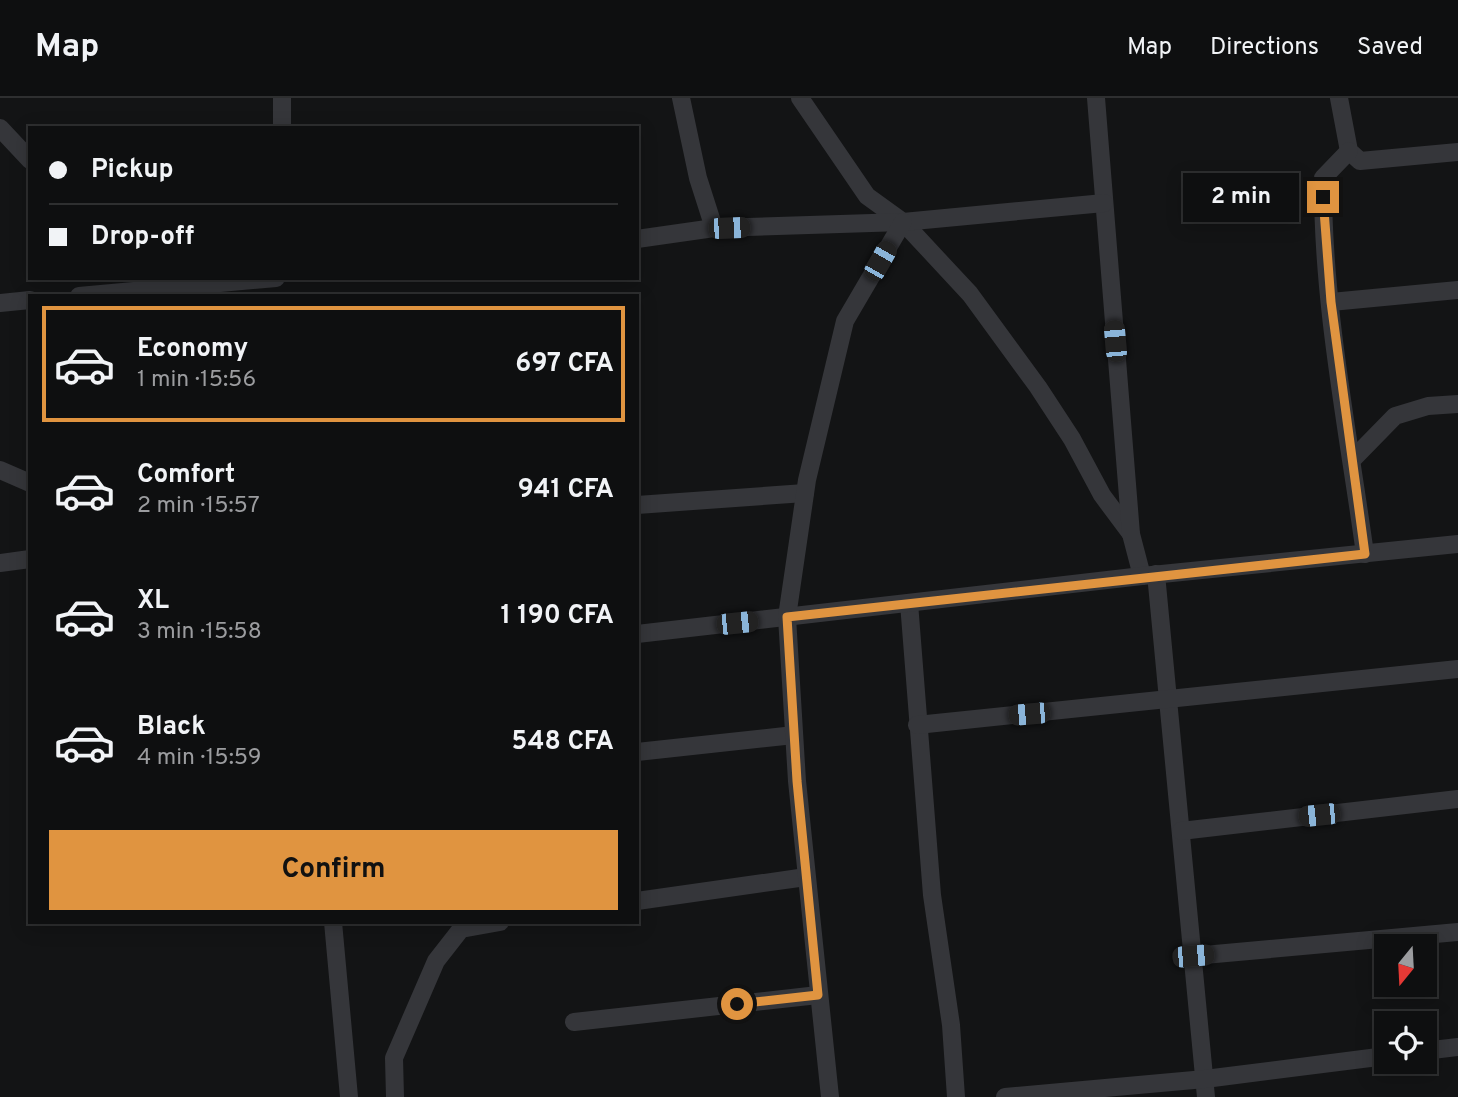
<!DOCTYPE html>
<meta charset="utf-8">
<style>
body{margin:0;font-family:Overpass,sans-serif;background:#1c1d1e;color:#f1f3f6;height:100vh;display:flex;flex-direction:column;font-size:26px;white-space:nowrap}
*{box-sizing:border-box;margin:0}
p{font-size:23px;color:#9b9c9f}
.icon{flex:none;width:38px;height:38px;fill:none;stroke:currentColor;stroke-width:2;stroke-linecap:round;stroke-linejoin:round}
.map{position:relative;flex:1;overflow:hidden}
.drawer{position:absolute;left:28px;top:196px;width:611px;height:630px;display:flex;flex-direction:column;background:#0e0f10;border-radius:0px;box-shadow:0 4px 18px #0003,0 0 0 2px #2e2f30}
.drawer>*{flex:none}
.hud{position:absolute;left:28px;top:28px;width:611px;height:154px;border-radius:0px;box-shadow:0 4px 18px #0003,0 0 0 2px #2e2f30;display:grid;align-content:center;height:154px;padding:0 21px;background:#0e0f10}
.needle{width:46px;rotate:198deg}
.fabs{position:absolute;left:1374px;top:836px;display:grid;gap:14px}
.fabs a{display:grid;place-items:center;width:63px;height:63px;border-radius:0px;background:#0e0f10;box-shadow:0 4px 18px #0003,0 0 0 2px #2e2f30;font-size:35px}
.end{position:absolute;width:32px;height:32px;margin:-16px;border:9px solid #e09440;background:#111;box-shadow:0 0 0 4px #111}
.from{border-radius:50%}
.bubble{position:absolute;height:49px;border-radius:0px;background:#0e0f10;box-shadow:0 4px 18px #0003,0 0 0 2px #2e2f30;font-size:23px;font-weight:700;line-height:49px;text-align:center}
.car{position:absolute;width:21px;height:42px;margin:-21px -10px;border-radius:9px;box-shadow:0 0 5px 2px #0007;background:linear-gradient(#222 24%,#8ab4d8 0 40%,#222 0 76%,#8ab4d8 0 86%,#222 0)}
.hud b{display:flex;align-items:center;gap:24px;height:66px;font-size:26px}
.hud b+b{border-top:2px solid #2e2f30}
.hud i{width:18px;height:18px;background:#f1f3f6}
ul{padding:12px 0 0;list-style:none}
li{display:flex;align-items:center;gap:21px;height:116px;margin:0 14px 10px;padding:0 7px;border:4px solid transparent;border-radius:0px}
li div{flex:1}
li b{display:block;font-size:26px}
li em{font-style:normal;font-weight:700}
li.active{border-color:#e09440}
li>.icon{width:63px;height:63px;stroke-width:1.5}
.action{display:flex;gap:14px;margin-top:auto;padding:14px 21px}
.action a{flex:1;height:80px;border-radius:0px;background:#e09440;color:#111;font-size:28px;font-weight:700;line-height:80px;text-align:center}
header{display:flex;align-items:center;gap:42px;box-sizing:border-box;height:98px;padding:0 35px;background:#0e0f10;border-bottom:2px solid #2e2f30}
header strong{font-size:33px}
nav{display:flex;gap:38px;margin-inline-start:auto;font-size:24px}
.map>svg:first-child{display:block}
</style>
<header>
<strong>Map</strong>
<nav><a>Map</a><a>Directions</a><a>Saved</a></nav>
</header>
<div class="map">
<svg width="1458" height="999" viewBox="0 0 1458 999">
<rect width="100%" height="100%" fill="#131415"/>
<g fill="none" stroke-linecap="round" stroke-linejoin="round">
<g stroke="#35363a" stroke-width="18">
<polyline points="681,0 698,80 714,130"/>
<polyline points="800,0 867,98 903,124 970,196 1038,289 1072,341 1102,397 1131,436"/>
<polyline points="1096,0 1131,436 1142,478"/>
<polyline points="1339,0 1349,53 1360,63 1458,54"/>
<polyline points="0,30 30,62"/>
<polyline points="282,30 282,0"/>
<path d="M1349 53 1323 80C1322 205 1348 332 1365 456"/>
<polyline points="637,141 714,130 903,124 1104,105"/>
<polyline points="79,198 276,180"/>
<polyline points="1331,204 1458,192"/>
<polyline points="0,205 30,202"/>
<polyline points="1352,362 1395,318 1428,308 1458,306"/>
<polyline points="0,372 30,385"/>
<polyline points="637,407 805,395"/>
<polyline points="0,465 30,461"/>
<polyline points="1156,476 1206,999"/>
<polyline points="909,505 932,797 951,927 956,999"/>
<polyline points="637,536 1142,478 1458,446"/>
<polyline points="917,627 1458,571"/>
<polyline points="637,654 794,637"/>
<polyline points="1181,733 1458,701"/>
<polyline points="637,803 806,779"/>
<polyline points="333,824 349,999"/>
<polyline points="1193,858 1458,834"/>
<polyline points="574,924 818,897"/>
<polyline points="1424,953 1458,949"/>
<polyline points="395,999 394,960 436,863 461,831 500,824"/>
<polyline points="830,999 797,683 787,519 807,382 845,223 903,124"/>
<polyline points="1005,999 1205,981 1386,958"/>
</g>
</g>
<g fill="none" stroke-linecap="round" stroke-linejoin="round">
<polyline stroke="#e09440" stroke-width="9" points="737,906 818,897 797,683 787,519 1365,456 1331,204 1323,99"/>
</g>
</svg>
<div class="fabs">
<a><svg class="needle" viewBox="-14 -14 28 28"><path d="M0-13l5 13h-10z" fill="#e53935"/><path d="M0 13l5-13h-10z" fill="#9b9c9f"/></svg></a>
<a><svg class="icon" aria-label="locate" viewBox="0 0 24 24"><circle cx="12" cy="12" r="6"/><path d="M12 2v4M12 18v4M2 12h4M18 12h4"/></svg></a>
</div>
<i class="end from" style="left:737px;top:906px"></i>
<i class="end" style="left:1323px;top:99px"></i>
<div class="bubble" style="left:1183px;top:75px;width:116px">2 min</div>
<i class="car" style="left:729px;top:130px;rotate:88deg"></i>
<i class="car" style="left:880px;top:163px;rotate:30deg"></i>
<i class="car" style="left:1115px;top:243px;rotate:355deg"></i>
<i class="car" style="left:737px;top:525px;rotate:84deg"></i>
<i class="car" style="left:1029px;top:616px;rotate:265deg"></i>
<i class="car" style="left:1319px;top:717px;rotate:264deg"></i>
<i class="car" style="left:1193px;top:858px;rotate:85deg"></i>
<div class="hud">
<b><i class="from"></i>Pickup</b>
<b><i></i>Drop-off</b>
</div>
<section class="drawer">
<ul>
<li class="active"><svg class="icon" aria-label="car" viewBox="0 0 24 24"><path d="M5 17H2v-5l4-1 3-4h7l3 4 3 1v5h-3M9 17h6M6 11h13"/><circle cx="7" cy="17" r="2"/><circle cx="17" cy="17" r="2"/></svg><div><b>Economy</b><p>1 min · 15:56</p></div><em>697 CFA</em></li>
<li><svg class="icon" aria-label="car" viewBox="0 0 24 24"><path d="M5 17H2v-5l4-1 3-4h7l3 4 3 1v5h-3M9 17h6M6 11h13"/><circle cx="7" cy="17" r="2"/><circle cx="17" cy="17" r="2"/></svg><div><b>Comfort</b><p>2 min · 15:57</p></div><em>941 CFA</em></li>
<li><svg class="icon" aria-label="car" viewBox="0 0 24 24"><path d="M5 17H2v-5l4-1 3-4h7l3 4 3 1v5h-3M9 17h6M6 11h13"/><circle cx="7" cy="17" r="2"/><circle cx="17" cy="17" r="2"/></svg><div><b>XL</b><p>3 min · 15:58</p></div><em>1 190 CFA</em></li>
<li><svg class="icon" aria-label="car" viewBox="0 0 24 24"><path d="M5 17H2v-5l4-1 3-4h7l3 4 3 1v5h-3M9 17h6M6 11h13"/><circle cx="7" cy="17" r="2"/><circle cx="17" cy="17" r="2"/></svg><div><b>Black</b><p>4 min · 15:59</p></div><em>548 CFA</em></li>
</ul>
<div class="action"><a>Confirm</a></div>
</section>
</div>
